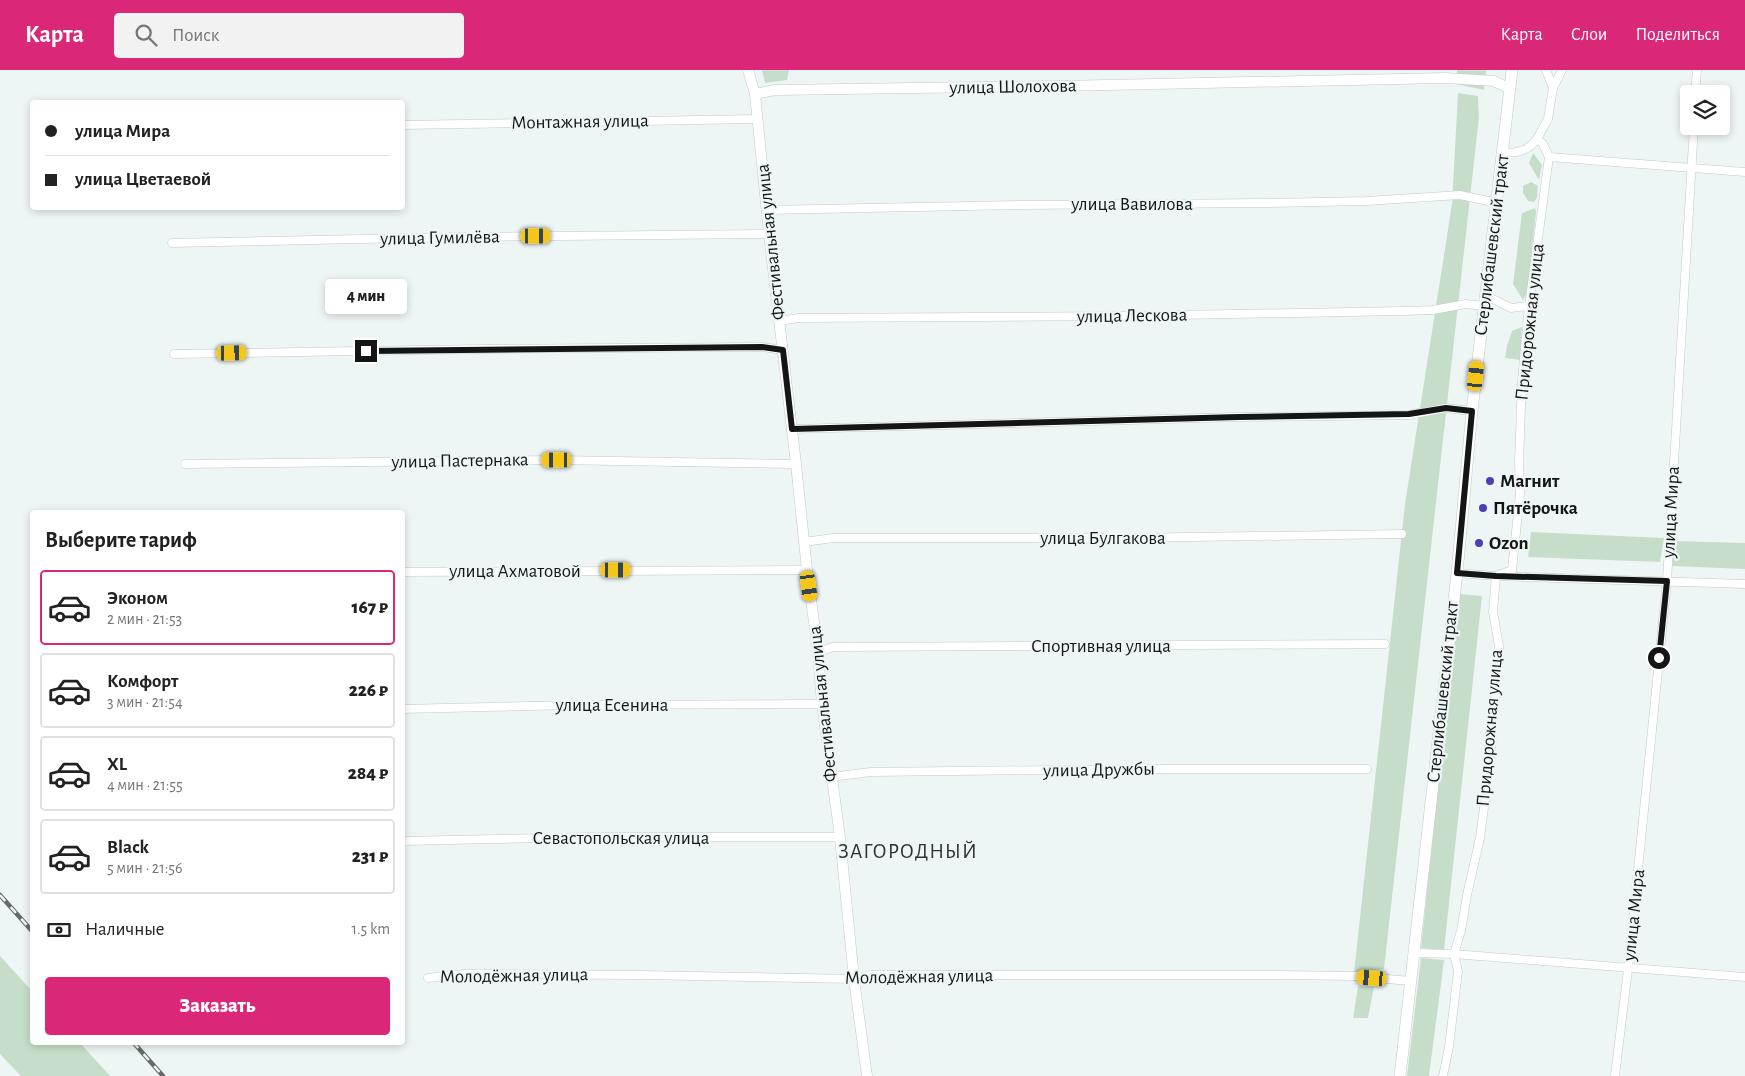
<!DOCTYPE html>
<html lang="ru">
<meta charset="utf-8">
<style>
body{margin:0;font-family:"Alegreya Sans",sans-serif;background:#f2f2f2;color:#222;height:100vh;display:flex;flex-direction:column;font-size:19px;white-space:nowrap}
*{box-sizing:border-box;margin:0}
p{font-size:16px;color:#767676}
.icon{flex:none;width:28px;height:28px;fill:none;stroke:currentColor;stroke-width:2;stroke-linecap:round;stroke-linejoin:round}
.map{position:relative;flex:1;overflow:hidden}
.details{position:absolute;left:30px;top:440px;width:375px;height:535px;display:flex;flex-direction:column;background:#fff;border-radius:5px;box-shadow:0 2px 8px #0003}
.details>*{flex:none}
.hud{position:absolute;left:30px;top:30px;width:375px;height:110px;border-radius:5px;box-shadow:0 2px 8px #0003;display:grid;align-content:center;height:110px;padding:0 15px;background:#fff}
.controls{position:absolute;left:1680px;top:15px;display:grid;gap:10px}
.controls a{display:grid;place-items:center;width:50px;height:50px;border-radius:5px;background:#fff;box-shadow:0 2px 8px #0003;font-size:25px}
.end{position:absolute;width:22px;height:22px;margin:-11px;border:6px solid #131615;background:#fff;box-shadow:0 0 0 2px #fff}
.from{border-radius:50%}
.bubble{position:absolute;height:35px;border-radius:5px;background:#fff;box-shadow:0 2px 8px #0003;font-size:16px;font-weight:800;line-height:35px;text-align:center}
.car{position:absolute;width:15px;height:30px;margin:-15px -8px;border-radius:6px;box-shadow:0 0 4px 1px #0007;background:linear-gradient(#f5c518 24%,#345 0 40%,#f5c518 0 76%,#345 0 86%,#f5c518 0)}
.hud b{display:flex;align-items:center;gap:18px;height:48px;font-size:19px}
.hud b+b{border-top:1px solid #e0e0e0}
.hud i{width:12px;height:12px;background:#222}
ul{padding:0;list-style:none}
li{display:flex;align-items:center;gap:15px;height:75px;margin:0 10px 8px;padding:0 5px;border:2px solid #e0e0e0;border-radius:5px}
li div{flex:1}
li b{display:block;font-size:19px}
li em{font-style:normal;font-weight:800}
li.on{border-color:#db2777}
li>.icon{width:45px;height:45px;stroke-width:1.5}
h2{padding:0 15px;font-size:22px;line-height:60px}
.pay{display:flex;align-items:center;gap:12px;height:55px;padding:0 15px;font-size:19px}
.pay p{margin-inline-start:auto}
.cta{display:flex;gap:10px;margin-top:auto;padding:10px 15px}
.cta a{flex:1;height:58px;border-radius:5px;background:#db2777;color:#fff;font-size:20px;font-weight:800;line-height:58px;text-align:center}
header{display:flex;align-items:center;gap:30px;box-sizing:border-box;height:70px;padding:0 25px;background:#db2777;color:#fff}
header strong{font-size:24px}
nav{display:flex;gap:28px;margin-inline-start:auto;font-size:18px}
.search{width:350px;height:45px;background:#f2f2f2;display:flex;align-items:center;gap:12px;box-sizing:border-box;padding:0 18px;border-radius:5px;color:#767676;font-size:19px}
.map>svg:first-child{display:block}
</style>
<header>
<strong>Карта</strong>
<div class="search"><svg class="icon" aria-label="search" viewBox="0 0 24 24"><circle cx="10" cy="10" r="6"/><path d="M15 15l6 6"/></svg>Поиск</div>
<nav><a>Карта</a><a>Слои</a><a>Поделиться</a></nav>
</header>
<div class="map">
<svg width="1745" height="1006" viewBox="0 0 1745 1006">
<rect width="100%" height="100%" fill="#eef6f5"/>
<g fill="#c6dec9">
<polygon points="762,0 789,0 787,10 765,13"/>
<polygon points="1457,0 1486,0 1484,20 1456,14"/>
<polygon points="1458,23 1478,26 1479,47 1384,899 1354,903 1405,434 1452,134"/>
<polygon points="1533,83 1542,95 1539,110 1529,93"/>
<polygon points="1531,112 1538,116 1537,128 1534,132 1528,131 1523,123 1523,116"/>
<polygon points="1535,138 1536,142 1527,223 1523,230 1513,214 1522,143"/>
<polygon points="1522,257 1520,290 1505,288 1507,276 1512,261"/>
<polygon points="1531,462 1664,468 1660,492 1528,487"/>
<polygon points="1674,471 1745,473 1745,499 1672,496"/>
<polygon points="1459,524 1482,526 1444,880 1421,878"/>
<polygon points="0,886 32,921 32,972 80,973 110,1006 21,1006 0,984"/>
<polygon points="1421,888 1444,890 1429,1006 1407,1006"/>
<polygon points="1358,916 1374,917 1368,948 1353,948"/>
</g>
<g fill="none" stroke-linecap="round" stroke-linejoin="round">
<defs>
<g id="street">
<polyline points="1546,0 1553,18"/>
<polyline points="1695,24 1697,0"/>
<polyline points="402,55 757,49"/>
<path d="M1503 83C1518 83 1528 81 1537 69"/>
<polyline points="1549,87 1745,102"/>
<polyline points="766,140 1019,135 1268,133 1366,131 1460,125 1498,133"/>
<polyline points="172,173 458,167 769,164"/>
<polyline points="1485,225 1511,238 1529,236"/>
<polyline points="780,251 798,248 1124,246 1403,241 1433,240 1466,234 1484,236"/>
<polyline points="174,284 481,279 762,277 783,280"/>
<polyline points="791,359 1239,347 1409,345 1446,338 1472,341"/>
<polyline points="185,394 557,390 796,394"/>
<polyline points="804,472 833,468 1122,468 1402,464"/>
<polyline points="402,502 807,500"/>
<polyline points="1457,503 1496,506 1745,514"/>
<polyline points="818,582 833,577 1385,574"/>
<polyline points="402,639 575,635 822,634"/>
<polyline points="831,707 871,702 1140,699 1367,699"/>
<polyline points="402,771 591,767 840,767"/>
<polyline points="1414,883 1454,884 1745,907"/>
<polyline points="428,908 464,904 639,905 854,909 870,905 1279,905 1354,906 1410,911"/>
<polyline points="1443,1006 1449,977 1458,901 1454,884 1461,861 1467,825 1480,768 1490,692 1499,576 1493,542 1496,506 1512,500 1520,424 1519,392 1522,310 1529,236 1549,87 1543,74 1537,69 1548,49 1553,18 1562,0"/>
<polyline points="1615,1006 1628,899 1667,511 1694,56"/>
</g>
<g id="secondary">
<polyline points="748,0 755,24 769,164 796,394 807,500 818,582 822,634 840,767 854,909 867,1006"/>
<polyline points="755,24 775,20 1060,16 1445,8 1494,11 1510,19"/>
</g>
<polyline id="primary" points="1400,1006 1457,503 1472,341 1512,0"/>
</defs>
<use href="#street" stroke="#c1c9c8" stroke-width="9"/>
<use href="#secondary" stroke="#c1c9c8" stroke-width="11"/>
<use href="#primary" stroke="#c1c9c8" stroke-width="12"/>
<use href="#street" stroke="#fff" stroke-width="8"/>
<use href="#secondary" stroke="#fff" stroke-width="10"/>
<use href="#primary" stroke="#fff" stroke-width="11"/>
<defs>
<g id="rail">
<polyline points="0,825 32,861"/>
<polyline points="133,972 163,1006"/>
</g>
</defs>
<use href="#rail" stroke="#666a69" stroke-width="4.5"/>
<use href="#rail" stroke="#eef6f5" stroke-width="2.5" stroke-dasharray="8" stroke-linecap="butt"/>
</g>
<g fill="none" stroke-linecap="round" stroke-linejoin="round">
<polyline stroke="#131615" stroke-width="6" points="366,281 762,277 783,280 792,359 1239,347 1409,344 1446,338 1472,341 1457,503 1496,506 1667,511 1659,588"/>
</g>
<g fill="#4b40b7" stroke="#eef6f5" stroke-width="2">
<circle cx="1490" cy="411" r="5"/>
<circle cx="1483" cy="438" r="5"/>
<circle cx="1479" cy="473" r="5"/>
</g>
<g text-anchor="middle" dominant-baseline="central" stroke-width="4.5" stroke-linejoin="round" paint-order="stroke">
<g font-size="19" fill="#131615" stroke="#eef6f5">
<text transform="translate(1013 17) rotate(-1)">улица Шолохова</text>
<text transform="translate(580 52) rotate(-1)">Монтажная улица</text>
<text x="1132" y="134">улица Вавилова</text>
<text transform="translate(440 168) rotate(-1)">улица Гумилёва</text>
<text transform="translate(771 172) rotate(-96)">Фестивальная улица</text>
<text transform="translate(1492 175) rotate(-83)">Стерлибашевский тракт</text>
<text transform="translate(1132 246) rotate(-1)">улица Лескова</text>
<text transform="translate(1530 252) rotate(-84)">Придорожная улица</text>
<text transform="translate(460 391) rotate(-1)">улица Пастернака</text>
<text transform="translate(1671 442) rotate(-87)">улица Мира</text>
<text x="1103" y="468">улица Булгакова</text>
<text x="515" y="501">улица Ахматовой</text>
<text x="1101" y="576">Спортивная улица</text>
<text transform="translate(1443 622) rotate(-84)">Стерлибашевский тракт</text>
<text transform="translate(823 634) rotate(-96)">Фестивальная улица</text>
<text x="612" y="635">улица Есенина</text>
<text transform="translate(1490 658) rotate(-85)">Придорожная улица</text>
<text transform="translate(1099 700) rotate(-1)">улица Дружбы</text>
<text x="621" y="768">Севастопольская улица</text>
<text transform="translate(1634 845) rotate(-84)">улица Мира</text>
<text transform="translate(514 906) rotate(-1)">Молодёжная улица</text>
<text transform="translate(919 907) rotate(-1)">Молодёжная улица</text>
</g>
<g font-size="19" font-weight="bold" fill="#131615" stroke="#eef6f5" text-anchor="start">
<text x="1500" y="411">Магнит</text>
<text x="1493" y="438">Пятёрочка</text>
<text x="1489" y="473">Ozon</text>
</g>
<g font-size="21" letter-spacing="1" fill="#2d3333" stroke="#eef6f5">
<text x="908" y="781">ЗАГОРОДНЫЙ</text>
</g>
</g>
</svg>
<div class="controls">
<a><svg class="icon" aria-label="layers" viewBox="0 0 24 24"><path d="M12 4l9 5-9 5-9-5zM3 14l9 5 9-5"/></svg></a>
</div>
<i class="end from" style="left:1659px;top:588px"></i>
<i class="end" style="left:366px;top:281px"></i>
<div class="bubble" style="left:325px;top:209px;width:82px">4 мин</div>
<i class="car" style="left:536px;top:166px;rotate:90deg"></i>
<i class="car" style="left:232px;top:283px;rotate:89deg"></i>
<i class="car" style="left:1476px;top:306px;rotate:6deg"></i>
<i class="car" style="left:557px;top:390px;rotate:270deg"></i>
<i class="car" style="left:616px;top:500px;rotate:90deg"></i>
<i class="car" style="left:809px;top:516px;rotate:172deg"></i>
<i class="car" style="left:1372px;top:908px;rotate:275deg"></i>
<div class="hud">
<b><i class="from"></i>улица Мира</b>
<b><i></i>улица Цветаевой</b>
</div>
<section class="details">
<h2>Выберите тариф</h2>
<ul>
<li class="on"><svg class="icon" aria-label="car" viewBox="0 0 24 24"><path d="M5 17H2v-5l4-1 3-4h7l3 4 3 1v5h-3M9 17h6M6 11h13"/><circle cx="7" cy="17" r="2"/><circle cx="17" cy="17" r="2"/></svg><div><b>Эконом</b><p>2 мин · 21:53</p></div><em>167 ₽</em></li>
<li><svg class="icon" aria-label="car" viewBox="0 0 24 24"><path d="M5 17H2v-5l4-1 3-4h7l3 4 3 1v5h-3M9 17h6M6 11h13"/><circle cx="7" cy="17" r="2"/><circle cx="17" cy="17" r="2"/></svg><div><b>Комфорт</b><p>3 мин · 21:54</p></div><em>226 ₽</em></li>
<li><svg class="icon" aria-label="car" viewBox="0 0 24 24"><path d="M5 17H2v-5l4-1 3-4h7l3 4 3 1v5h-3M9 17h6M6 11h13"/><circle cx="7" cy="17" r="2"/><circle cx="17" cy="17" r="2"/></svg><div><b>XL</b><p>4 мин · 21:55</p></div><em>284 ₽</em></li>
<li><svg class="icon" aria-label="car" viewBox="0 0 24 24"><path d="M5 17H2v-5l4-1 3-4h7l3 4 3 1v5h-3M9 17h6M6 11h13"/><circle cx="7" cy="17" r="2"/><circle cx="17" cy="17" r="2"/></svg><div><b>Black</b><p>5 мин · 21:56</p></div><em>231 ₽</em></li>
</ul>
<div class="pay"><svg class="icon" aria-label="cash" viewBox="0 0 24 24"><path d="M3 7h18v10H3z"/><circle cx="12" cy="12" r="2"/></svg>Наличные<p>1.5 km</p></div>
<div class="cta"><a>Заказать</a></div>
</section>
</div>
